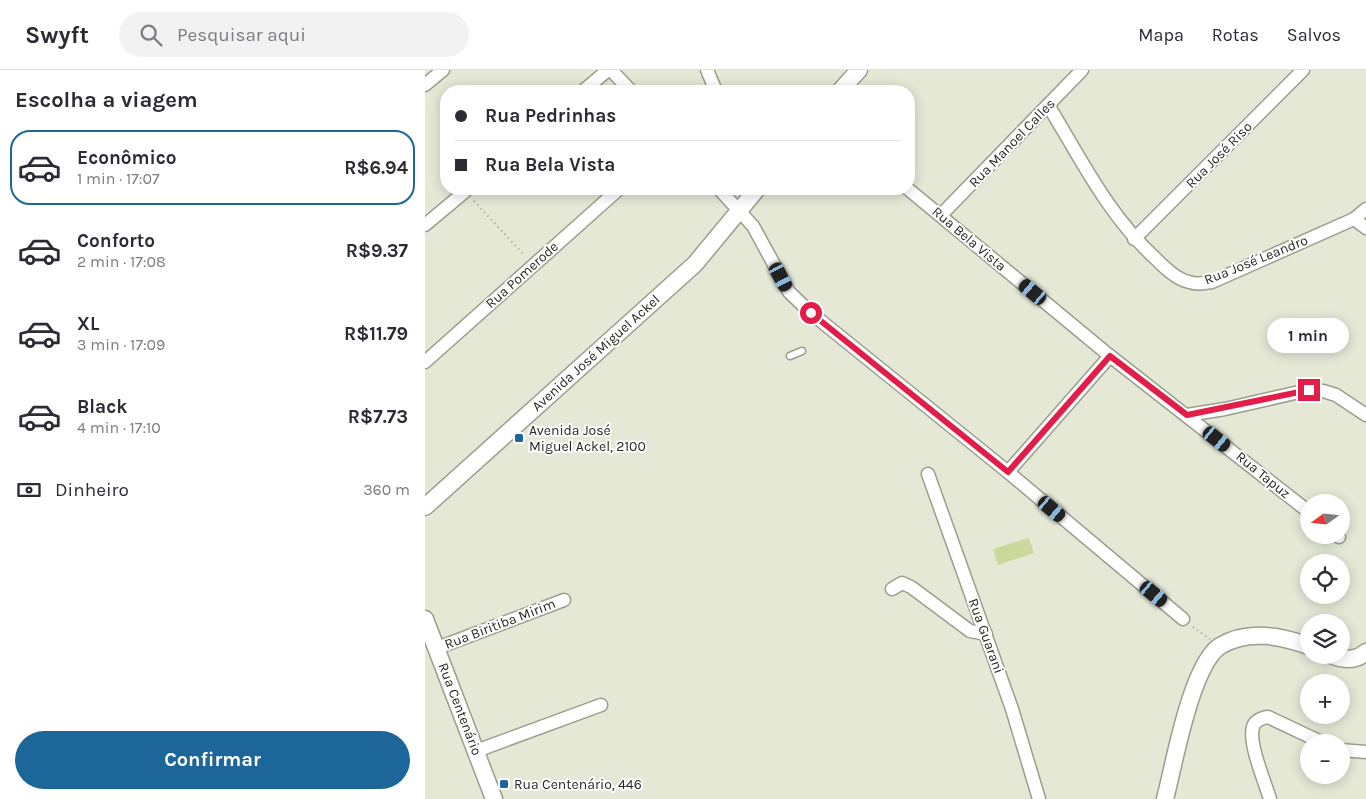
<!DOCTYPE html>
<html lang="pt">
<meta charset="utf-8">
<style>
body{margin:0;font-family:Karla,sans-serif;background:#f2f2f3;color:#2b2b33;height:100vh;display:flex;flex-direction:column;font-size:19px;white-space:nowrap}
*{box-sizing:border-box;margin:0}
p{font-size:16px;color:#7c7c81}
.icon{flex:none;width:28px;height:28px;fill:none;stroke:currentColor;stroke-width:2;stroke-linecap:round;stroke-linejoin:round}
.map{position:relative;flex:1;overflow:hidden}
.panel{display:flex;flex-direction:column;background:#fff;width:425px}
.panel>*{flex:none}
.top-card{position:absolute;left:15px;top:15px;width:475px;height:110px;border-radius:20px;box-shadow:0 2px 12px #0003;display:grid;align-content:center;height:110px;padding:0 15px;background:#fff}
.needle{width:32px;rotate:255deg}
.tools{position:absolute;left:875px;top:424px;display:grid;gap:10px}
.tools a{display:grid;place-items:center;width:50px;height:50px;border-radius:50%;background:#fff;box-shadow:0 2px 12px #0003;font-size:25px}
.end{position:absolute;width:22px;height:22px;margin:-11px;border:6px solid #e11d48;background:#fff;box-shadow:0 0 0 2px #fff}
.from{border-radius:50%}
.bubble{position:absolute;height:35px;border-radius:18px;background:#fff;box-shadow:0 2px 12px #0003;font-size:16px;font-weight:700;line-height:35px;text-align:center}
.car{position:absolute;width:15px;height:30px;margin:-15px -8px;border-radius:6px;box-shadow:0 0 4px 1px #0007;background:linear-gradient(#222 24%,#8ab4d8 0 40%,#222 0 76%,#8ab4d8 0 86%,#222 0)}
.top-card b{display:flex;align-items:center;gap:18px;height:48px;font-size:19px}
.top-card b+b{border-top:1px solid #e1e1e2}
.top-card i{width:12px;height:12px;background:#2b2b33}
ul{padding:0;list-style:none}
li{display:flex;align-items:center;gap:15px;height:75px;margin:0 10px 8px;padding:0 5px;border:2px solid transparent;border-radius:20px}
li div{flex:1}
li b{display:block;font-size:19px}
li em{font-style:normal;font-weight:700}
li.selected{border-color:#1d669a}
li>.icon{width:45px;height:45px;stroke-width:1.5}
h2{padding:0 15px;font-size:22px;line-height:60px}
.pay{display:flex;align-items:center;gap:12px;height:55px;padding:0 15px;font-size:19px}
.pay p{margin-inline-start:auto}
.primary-button{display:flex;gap:10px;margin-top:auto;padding:10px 15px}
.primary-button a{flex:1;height:58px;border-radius:30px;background:#1d669a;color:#fff;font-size:20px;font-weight:700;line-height:58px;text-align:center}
header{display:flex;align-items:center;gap:30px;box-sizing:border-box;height:70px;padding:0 25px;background:#fff;border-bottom:1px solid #e1e1e2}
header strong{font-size:24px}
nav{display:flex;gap:28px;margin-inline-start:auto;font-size:18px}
.search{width:350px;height:45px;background:#f2f2f3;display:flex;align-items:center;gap:12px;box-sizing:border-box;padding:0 18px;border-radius:28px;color:#7c7c81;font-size:19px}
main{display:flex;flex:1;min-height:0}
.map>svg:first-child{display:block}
</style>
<header>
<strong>Swyft</strong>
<div class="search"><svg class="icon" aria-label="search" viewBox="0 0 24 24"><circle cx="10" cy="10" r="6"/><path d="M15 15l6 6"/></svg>Pesquisar aqui</div>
<nav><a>Mapa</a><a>Rotas</a><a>Salvos</a></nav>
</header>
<main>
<section class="panel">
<h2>Escolha a viagem</h2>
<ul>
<li class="selected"><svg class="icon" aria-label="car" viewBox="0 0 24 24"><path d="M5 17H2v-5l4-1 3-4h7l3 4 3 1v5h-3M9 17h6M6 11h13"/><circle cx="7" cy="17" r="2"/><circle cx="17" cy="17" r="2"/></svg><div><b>Econômico</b><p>1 min · 17:07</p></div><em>R$6.94</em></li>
<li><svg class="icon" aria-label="car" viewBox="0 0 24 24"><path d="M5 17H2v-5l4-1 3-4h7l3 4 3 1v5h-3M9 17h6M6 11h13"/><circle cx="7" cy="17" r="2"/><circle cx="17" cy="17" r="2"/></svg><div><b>Conforto</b><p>2 min · 17:08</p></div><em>R$9.37</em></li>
<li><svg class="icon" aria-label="car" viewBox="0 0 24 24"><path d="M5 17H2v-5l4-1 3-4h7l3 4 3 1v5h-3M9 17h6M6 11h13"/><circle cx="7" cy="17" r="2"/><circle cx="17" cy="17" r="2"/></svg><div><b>XL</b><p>3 min · 17:09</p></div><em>R$11.79</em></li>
<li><svg class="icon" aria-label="car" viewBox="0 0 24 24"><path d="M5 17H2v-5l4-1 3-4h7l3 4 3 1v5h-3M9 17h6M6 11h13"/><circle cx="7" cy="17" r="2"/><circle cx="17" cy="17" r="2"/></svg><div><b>Black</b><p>4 min · 17:10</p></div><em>R$7.73</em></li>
</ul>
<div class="pay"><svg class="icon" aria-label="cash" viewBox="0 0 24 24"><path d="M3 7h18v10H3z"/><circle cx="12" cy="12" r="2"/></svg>Dinheiro<p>360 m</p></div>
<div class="primary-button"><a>Confirmar</a></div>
</section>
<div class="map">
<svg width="941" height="729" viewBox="0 0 941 729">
<rect width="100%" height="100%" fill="#e4e8d5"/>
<polygon fill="#ccd79c" points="604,468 609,483 573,495 568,479"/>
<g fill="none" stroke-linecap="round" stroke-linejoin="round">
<defs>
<polyline id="service" points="365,286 377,281"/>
<g id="minor">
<polyline points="186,0 206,21"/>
<polyline points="282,0 291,21"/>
<polyline points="0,15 18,0"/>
<polyline points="158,21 183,0"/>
<path d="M623 35C656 89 683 145 730 188 740 198 751 209 764 212 772 215 779 213 787 212L929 149 941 139"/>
<polyline points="294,119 328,156 364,222 386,243 583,402 758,549"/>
<polyline points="483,119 685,286 884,442"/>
<polyline points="516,145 657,0"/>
<polyline points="929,149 941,158"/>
<polyline points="0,155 43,119"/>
<polyline points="709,169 878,0"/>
<polyline points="0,292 194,119"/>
<polyline points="762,345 800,339 883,320 898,321 911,325 941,345"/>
<polyline points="583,402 685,286"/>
<polyline points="503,404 587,639 614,729"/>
<polyline points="912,465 914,467"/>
<polyline points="467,519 477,513 486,517 545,561 561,564"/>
<polyline points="12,578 139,530"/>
<polyline points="916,680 941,682"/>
<polyline points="51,681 176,635"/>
<path d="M845 729C840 712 823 673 828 657 830 650 837 648 843 647L896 672"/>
</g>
<g id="tertiary">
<polyline points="415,21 434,0"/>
<polyline points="0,437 270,194 332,119"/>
<polyline points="0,549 69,729"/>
<path d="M906 585C918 590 931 591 941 582"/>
<path d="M740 729C749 695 766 595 795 576 823 559 856 566 884 576"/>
</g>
</defs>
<use href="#service" stroke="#9a9e8c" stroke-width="9"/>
<use href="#minor" stroke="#9a9e8c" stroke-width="15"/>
<use href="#tertiary" stroke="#9a9e8c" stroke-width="19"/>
<g stroke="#96998b" stroke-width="2" stroke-dasharray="1 4" stroke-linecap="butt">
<polyline points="49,131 100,186"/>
<polyline points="768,557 785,569"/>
</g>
<use href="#service" stroke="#fff" stroke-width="6"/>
<use href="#minor" stroke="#fff" stroke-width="12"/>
<use href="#tertiary" stroke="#fff" stroke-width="16"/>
</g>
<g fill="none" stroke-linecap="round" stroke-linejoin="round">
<polyline stroke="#e11d48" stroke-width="6" points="386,243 583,402 685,286 762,345 884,320"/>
</g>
<g fill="#1d669a" stroke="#fff" stroke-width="2">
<rect x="89" y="363" width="10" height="10" rx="2.5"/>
<rect x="74" y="709" width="10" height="10" rx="2.5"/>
</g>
<g text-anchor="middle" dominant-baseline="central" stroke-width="4" stroke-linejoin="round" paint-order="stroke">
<g font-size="14" fill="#282922" stroke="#fff">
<text transform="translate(587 73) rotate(-46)">Rua Manoel Calles</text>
<text transform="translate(794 85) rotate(-45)">Rua José Riso</text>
<text transform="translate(544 169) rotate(40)">Rua Bela Vista</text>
<text transform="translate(831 190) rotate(-22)">Rua José Leandro</text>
<text transform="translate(97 205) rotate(-42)">Rua Pomerode</text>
<text transform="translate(171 283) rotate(-42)">Avenida José Miguel Ackel</text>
<text transform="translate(838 405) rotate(39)">Rua Tapuz</text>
<text transform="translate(75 554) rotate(-21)">Rua Biritiba Mirim</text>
<text transform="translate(561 566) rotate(70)">Rua Guarani</text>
<text transform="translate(35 639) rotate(69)">Rua Centenário</text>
</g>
<g font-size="14" fill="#282922" stroke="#fff" text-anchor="start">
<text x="104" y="360">Avenida José<tspan x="104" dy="16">Miguel Ackel, 2100</tspan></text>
<text x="89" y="714">Rua Centenário, 446</text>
</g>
</g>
</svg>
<div class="tools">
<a><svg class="needle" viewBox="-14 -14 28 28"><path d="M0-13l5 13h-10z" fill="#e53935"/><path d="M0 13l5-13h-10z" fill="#7c7c81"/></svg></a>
<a><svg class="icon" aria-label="locate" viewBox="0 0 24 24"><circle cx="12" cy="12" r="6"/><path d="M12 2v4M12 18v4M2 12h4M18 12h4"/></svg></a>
<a><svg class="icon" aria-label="layers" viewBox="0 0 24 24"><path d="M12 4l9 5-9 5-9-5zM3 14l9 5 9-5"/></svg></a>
<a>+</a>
<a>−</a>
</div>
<i class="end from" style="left:386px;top:243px"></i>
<i class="end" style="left:884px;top:320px"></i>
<div class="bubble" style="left:842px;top:248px;width:82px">1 min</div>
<i class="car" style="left:356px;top:207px;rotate:152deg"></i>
<i class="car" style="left:608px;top:222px;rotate:310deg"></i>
<i class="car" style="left:792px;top:369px;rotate:129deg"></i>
<i class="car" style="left:627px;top:439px;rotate:130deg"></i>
<i class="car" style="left:729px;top:524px;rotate:130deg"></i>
<div class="top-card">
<b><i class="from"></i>Rua Pedrinhas</b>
<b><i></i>Rua Bela Vista</b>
</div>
</div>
</main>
